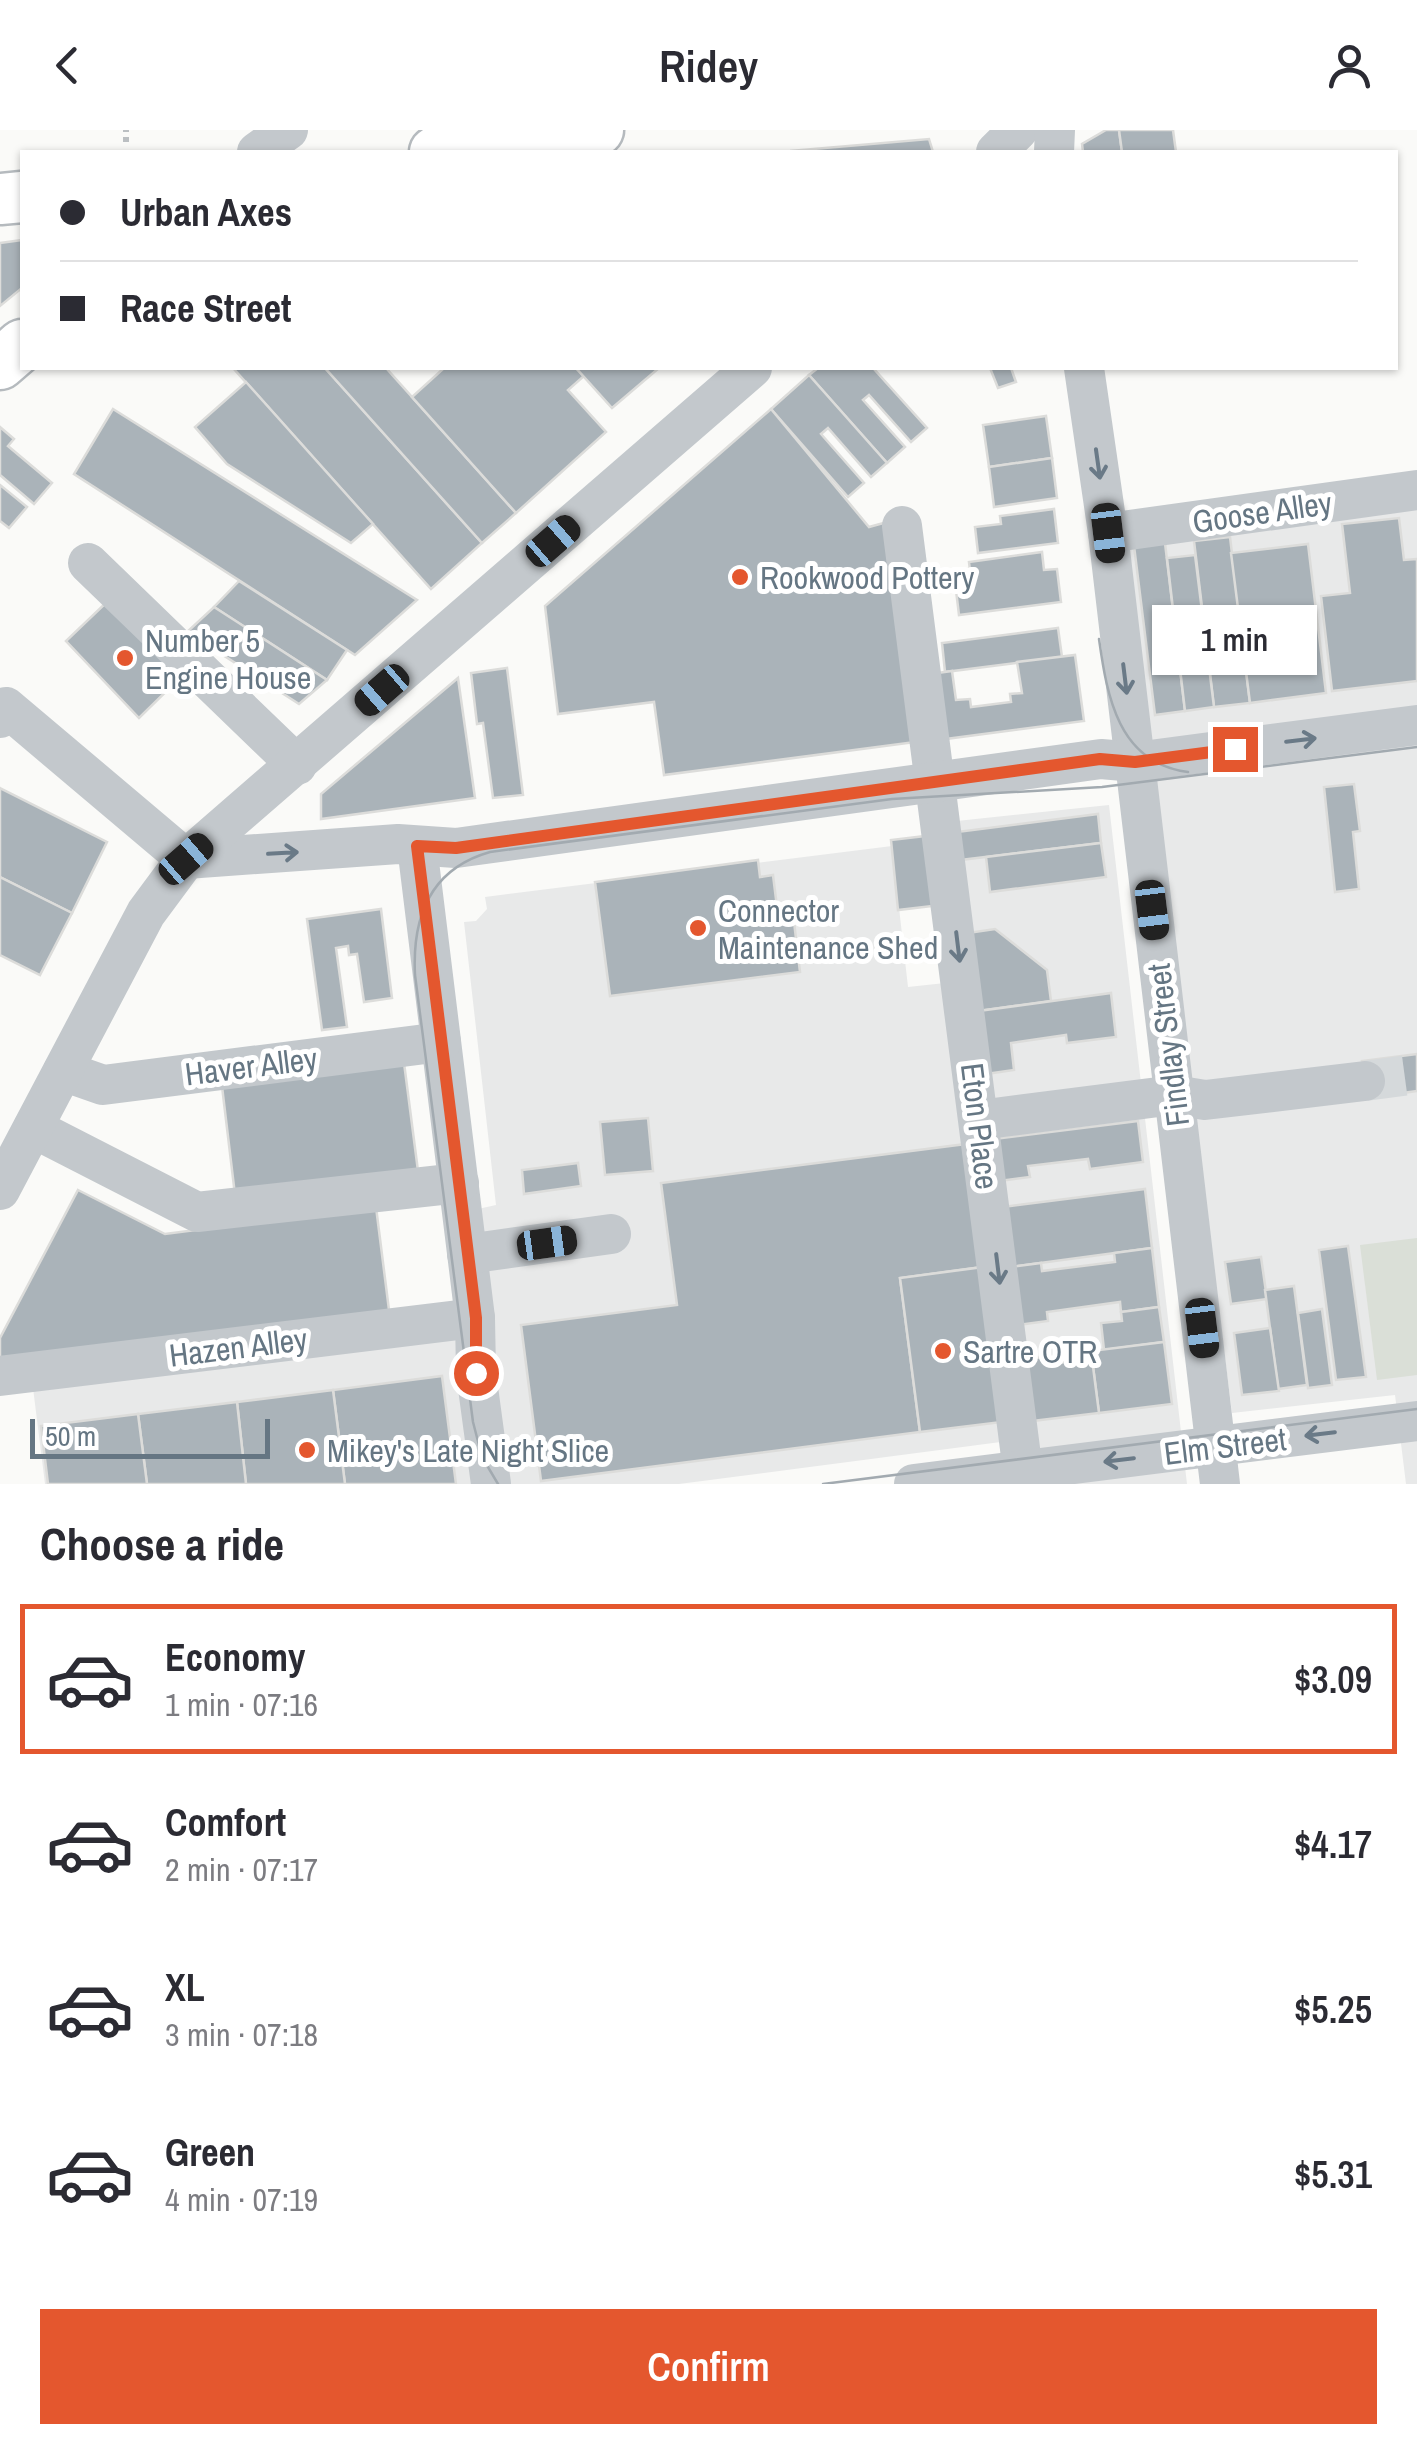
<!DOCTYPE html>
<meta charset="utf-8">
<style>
body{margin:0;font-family:"Archivo Narrow",sans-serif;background:#f7f7f7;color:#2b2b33;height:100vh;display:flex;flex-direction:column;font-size:38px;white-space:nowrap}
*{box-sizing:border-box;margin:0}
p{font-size:32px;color:#7c7c81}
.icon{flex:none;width:55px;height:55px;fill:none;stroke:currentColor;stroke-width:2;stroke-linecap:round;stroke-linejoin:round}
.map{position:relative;height:1354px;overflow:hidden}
.drawer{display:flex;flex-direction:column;background:#fff;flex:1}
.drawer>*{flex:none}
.top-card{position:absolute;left:20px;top:20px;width:1378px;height:220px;border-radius:0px;box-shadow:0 2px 8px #0004;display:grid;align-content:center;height:220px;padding:0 40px;background:#fff}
.scale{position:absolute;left:30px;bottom:25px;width:240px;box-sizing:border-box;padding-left:10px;border:5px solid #657683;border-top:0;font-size:28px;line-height:35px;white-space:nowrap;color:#657683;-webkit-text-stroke:8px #fff;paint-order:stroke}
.end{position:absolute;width:45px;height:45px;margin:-22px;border:12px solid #e4572e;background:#fff;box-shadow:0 0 0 5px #fff}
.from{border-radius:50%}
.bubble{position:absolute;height:70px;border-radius:0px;background:#fff;box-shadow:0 2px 8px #0004;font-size:32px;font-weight:600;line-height:70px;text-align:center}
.car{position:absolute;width:30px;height:60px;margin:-30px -15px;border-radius:12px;box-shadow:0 0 8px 2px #0007;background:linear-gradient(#222 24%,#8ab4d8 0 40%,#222 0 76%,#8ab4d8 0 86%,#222 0)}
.top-card b{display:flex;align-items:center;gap:35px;height:95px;font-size:38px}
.top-card b+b{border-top:2px solid #e1e1e2}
.top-card i{width:25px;height:25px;background:#2b2b33}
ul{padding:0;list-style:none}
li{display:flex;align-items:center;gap:30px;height:150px;margin:0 20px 15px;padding:0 20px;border:5px solid transparent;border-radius:0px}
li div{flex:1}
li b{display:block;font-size:38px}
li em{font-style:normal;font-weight:600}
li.current{border-color:#e4572e}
li>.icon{width:90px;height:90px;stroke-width:1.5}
h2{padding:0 40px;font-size:45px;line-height:120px}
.primary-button{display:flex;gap:20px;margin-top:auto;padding:20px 40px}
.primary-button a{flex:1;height:115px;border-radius:0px;background:#e4572e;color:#fff;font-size:40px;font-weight:600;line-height:115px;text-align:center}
header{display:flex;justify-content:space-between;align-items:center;height:130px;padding:0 40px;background:#fff;font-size:45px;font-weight:600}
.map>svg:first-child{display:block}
</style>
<header><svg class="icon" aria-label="back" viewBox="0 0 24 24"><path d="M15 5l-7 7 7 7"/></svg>Ridey<svg class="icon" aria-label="person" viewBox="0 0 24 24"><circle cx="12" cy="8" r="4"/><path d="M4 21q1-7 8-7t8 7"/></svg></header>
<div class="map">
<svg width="1417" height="1354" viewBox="0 0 1417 1354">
<rect width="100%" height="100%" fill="#fafaf8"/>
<g fill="#e8e9e9">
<polygon points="1417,371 1417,1354 1406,1354 1395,1265 1232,1283 1122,409"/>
<polygon points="1109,675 1187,1354 1034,1354 1016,1310 679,1354 45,1354 32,1250 493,1190 478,1079 496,1075 464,792 476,791 487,779 485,767 892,716 908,857 945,853 938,693"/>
</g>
<polygon fill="#dadfd7" points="1417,1108 1417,1245 1377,1250 1360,1115"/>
<g fill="#aab3b9" stroke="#dcdcda" stroke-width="2.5">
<polygon points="1106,0 1119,0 1122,22 1083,22 1082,14"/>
<polygon points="1119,0 1173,0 1176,22 1122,22"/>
<polygon points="929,9 933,22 790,21"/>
<polygon points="22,110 22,158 0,176 0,113"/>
<polygon points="233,238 325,238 482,413 431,459"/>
<polygon points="325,238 386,238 516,383 482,413"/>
<polygon points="444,238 576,238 584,246 568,260 606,302 516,383 412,267"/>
<polygon points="576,238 659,238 612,278"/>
<polygon points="818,238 873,238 927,298 911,312 869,265 863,270 905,317 887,333 809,245"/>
<polygon points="990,238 1011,238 1016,252 998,258"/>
<polygon points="809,245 887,333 871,347 828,298 821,304 864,353 848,367 771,279"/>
<polygon points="246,252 373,394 351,413 227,334 195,297"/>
<polygon points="113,279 417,470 355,525 74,344"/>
<polygon points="771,279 869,397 887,392 923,611 664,645 654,572 558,584 545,476"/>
<polygon points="1046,286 1052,328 989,337 983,295"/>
<polygon points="0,297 14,309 8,316 52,353 34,374 0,345"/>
<polygon points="1052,328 1057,368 994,377 989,337"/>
<polygon points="0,355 27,377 9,398 0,391"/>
<polygon points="1054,379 1058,413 978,423 975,397 1001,394 1000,386"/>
<polygon points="1399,388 1404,430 1417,429 1417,551 1332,561 1321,466 1350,463 1342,394"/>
<polygon points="1230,407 1250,573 1214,577 1194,411"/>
<polygon points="1165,413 1185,581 1155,585 1134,416"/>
<polygon points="1308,414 1326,563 1250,573 1231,423"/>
<polygon points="1042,422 1044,440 1057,439 1061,472 959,485 955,452 971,450 969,432"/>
<polygon points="1195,425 1214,577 1185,581 1167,428"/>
<polygon points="239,451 347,520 327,550 214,477"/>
<polygon points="111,468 184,544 139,588 66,511"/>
<polygon points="214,477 327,550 299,574 187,502"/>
<polygon points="1058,498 1062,527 945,542 942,513"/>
<polygon points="1075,525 1084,591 938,610 930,544 952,541 956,570 970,569 971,577 1011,572 1010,564 1022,563 1017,532"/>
<polygon points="507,538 523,665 493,668 483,593 477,594 471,543"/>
<polygon points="458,548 475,668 321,689 321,664"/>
<polygon points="1354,654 1360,701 1353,702 1359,759 1335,762 1324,657"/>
<polygon points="0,658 107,712 72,783 0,747"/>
<polygon points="1098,684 1101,713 952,731 949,703"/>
<polygon points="934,705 941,775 898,780 891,710"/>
<polygon points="1101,713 1106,747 990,762 986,727"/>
<polygon points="758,730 760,747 773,745 777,777 792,775 800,842 610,866 595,752"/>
<polygon points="0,747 72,783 40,845 0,825"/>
<polygon points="381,779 392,868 364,872 357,824 349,825 348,816 336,818 347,897 322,900 307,789"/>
<polygon points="995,799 1047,840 1051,871 971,882 961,804"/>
<polygon points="1111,863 1116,907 1067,913 1066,905 1011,913 1014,940 979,945 971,882"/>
<polygon points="1417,924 1417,961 1367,968 1362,931"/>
<polygon points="403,925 418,1041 235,1065 221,948"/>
<polygon points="648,988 653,1041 605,1045 600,992"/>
<polygon points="1138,991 1143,1032 1090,1039 1088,1029 1028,1036 1030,1047 992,1052 986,1010"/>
<polygon points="966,1014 982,1137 900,1148 920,1302 541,1351 521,1195 677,1175 661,1053"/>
<polygon points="578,1033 581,1056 524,1064 522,1040"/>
<polygon points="1145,1059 1152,1118 1003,1138 995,1078"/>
<polygon points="78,1060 165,1104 376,1077 390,1188 0,1239 0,1208"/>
<polygon points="1348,1116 1366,1247 1336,1250 1319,1120"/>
<polygon points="1152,1118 1159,1177 1121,1182 1120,1172 1047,1182 1048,1191 1011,1196 1003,1138 1041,1133 1042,1141 1115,1132 1114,1123"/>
<polygon points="1261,1127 1267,1169 1231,1174 1225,1132"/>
<polygon points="991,1136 1010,1291 920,1302 900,1148"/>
<polygon points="1294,1156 1307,1255 1278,1259 1265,1160"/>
<polygon points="1159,1177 1164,1212 1104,1220 1101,1193 1122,1191 1121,1182"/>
<polygon points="1322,1179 1332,1255 1308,1258 1298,1183"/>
<polygon points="1270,1198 1279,1261 1242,1265 1234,1203"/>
<polygon points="1164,1212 1172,1274 1099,1283 1091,1221"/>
<polygon points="1091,1221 1099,1283 1024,1292 1017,1230 1052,1226 1054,1233 1068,1232 1066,1225"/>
<polygon points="442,1246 456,1354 345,1354 333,1260"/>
<polygon points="333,1260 345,1354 246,1354 237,1272"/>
<polygon points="237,1272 246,1354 147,1354 138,1284"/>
<polygon points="138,1284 147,1354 48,1354 41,1296"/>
</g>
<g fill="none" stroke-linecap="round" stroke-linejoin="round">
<polyline stroke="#d5d9db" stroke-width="40" stroke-dasharray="40 20" stroke-linecap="butt" points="1365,951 1417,944"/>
<defs>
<g id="major">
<polyline points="435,22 598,0"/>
<polyline points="0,69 22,67"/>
<polyline points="0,234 22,215"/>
</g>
</defs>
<use href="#major" stroke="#b5babe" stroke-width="55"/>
<polyline stroke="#bbbfc2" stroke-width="6" stroke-dasharray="5 5" stroke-linecap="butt" points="126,12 126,0"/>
<g stroke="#c3c8cc" stroke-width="40">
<polyline points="257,22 288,0"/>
<polyline points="996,22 1018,0"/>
<polyline points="1054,22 1055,0"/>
<polyline points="1084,238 1108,403 1220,1354"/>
<polyline points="902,396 1023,1342"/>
<polyline points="1108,403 1417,360"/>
<polyline points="88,433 297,635"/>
<polyline points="0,588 6,577 186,729"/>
<polyline points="417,716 475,1188 476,1243 491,1354"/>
<polyline points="186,729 398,714 456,718 1101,629 1135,632 1417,595"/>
<polyline points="63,941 103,955 441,912"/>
<polyline points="979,990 1174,965 1205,970 1365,951"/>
<polyline points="33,998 197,1082 459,1053"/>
<polyline points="0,1060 146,783 186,729 752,238"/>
<polyline points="467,1124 611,1104"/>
<polyline points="0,1246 475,1188"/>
<polyline points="914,1354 1417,1291"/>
</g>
<use href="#major" stroke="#fff" stroke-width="50"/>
<g stroke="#a2aab0" stroke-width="2.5">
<path d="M1099 509C1107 566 1118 633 1188 642"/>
<path d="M498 1354 482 1327 473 1292 415 845C412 786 430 739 490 722L892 669 1102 657 1417 617"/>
<polyline points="823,1354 1417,1279"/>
</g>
</g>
<defs><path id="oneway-shaft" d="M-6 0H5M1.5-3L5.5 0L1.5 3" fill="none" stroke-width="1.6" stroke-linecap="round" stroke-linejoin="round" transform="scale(2.5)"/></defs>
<g stroke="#6a7a87">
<use href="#oneway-shaft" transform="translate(1098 334) rotate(82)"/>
<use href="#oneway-shaft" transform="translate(1125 549) rotate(83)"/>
<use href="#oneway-shaft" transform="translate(1301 610) rotate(-7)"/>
<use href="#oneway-shaft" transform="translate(283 723) rotate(-3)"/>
<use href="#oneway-shaft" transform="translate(958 817) rotate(83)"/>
<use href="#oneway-shaft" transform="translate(998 1139) rotate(83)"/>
<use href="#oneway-shaft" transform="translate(1320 1304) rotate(173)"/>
<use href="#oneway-shaft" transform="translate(1119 1330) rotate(173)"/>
</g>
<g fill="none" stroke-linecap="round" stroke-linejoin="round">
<polyline stroke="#e4572e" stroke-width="12" points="476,1243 476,1188 417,716 456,718 1100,629 1135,632 1235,619"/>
</g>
<g fill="#e4572e" stroke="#fff" stroke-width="4">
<circle cx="740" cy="447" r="10"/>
<circle cx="125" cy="528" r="10"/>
<circle cx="698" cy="798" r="10"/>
<circle cx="943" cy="1221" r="10"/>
<circle cx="307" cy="1320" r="10"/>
</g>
<g text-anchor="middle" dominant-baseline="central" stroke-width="10" stroke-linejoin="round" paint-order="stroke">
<g font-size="32" fill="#657683" stroke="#fff">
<text transform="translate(1262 382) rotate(-8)">Goose Alley</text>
<text transform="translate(1168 915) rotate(-97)">Findlay Street</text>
<text transform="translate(251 936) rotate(-7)">Haver Alley</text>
<text transform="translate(980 996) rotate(83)">Eton Place</text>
<text transform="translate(238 1217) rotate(-7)">Hazen Alley</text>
<text transform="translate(1225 1316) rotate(-7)">Elm Street</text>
</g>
<g font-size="32" fill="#657683" stroke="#fff" text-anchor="start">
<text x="760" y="447">Rookwood Pottery</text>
<text x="145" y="510">Number 5<tspan x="145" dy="37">Engine House</tspan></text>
<text x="718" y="780">Connector<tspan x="718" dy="37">Maintenance Shed</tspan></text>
<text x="963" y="1221">Sartre OTR</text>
<text x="327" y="1320">Mikey's Late Night Slice</text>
</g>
</g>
</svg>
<div class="scale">50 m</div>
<i class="end from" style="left:476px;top:1243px"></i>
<i class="end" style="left:1235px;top:619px"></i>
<div class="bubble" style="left:1152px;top:475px;width:165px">1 min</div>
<i class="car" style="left:1108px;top:403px;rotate:173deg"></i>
<i class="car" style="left:553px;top:411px;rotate:49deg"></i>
<i class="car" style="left:382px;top:560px;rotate:229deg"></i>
<i class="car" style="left:186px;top:729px;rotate:49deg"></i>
<i class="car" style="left:1152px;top:780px;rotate:173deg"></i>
<i class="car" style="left:547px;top:1113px;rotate:82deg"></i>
<i class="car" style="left:1202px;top:1198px;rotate:173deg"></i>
<div class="top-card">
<b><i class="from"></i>Urban Axes</b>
<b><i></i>Race Street</b>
</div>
</div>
<section class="drawer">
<h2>Choose a ride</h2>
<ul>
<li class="current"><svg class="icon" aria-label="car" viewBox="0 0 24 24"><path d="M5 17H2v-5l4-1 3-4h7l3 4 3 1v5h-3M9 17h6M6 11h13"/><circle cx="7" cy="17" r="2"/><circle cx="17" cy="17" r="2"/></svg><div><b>Economy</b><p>1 min · 07:16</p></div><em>$3.09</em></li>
<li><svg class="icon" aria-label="car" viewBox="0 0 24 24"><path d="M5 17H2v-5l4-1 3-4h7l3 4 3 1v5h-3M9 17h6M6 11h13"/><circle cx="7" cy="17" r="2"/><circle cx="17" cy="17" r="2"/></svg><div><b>Comfort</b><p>2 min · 07:17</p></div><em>$4.17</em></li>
<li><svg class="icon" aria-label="car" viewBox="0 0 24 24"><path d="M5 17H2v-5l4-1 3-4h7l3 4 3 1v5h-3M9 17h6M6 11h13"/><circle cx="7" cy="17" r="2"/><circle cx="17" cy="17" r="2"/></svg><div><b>XL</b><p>3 min · 07:18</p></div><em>$5.25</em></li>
<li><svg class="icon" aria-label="car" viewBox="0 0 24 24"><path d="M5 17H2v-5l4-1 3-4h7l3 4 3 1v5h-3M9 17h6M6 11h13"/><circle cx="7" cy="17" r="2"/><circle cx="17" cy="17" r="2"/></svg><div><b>Green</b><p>4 min · 07:19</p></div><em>$5.31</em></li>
</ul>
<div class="primary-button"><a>Confirm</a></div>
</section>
